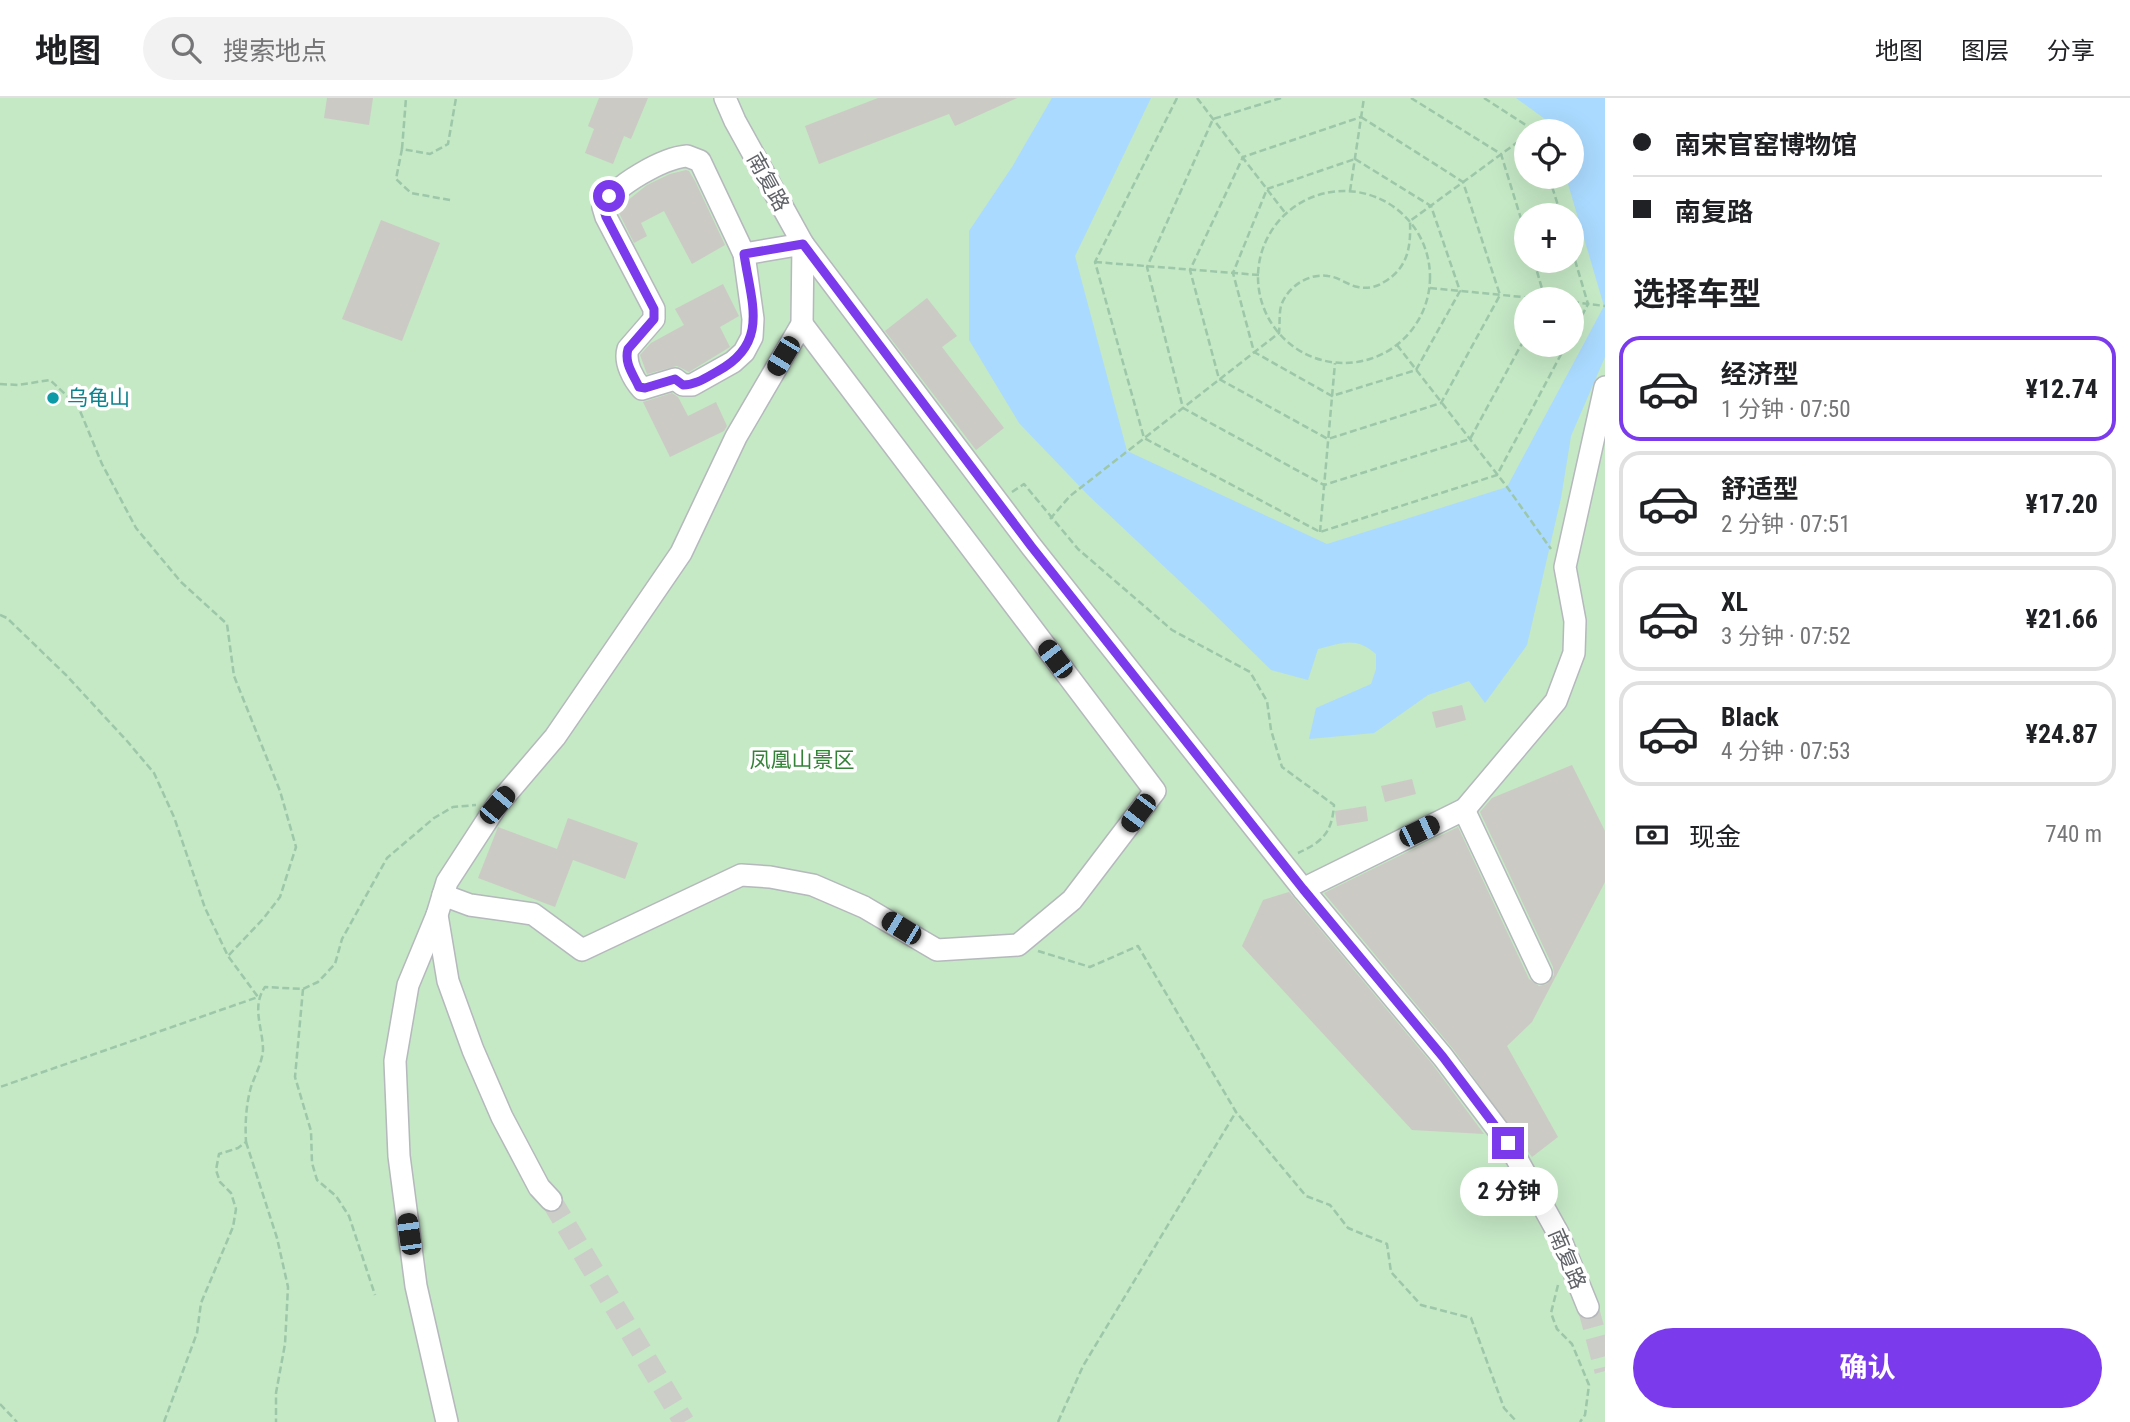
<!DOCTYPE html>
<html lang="zh">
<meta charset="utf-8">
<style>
body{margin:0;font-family:"Roboto Condensed","Noto Sans SC",sans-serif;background:#f2f2f2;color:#202124;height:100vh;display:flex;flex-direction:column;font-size:26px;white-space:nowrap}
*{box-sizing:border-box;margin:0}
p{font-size:23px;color:#757577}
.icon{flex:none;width:38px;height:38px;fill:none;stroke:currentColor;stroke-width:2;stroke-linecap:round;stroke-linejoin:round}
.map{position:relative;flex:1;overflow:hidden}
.panel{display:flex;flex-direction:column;background:#fff;width:525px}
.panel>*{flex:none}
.top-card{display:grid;align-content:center;height:154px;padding:0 28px;background:#fff}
.buttons{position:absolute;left:1514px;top:21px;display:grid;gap:14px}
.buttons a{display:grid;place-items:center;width:70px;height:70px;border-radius:50%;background:#fff;box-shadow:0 7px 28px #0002;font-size:35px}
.end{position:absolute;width:32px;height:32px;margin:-16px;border:9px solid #7c3aed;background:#fff;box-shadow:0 0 0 4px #fff}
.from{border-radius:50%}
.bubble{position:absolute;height:49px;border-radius:24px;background:#fff;box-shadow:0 7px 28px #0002;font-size:23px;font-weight:700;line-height:49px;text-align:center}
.car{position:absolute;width:21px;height:42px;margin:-21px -10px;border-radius:9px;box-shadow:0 0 5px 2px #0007;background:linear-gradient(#222 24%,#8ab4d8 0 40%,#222 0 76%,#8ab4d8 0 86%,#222 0)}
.top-card b{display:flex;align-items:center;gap:24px;height:66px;font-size:26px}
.top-card b+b{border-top:2px solid #e0e0e0}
.top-card i{width:18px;height:18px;background:#202124}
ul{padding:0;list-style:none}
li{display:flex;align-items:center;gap:21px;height:105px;margin:0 14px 10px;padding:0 14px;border:4px solid #e0e0e0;border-radius:21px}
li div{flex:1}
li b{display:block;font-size:26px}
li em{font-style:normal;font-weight:700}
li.on{border-color:#7c3aed}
li>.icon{width:63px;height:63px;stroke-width:1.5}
h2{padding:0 28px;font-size:32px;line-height:84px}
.pay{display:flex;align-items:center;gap:18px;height:77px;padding:0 28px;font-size:26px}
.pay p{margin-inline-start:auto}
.cta{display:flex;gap:14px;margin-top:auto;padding:14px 28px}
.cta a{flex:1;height:80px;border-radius:42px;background:#7c3aed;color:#fff;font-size:28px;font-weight:700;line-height:80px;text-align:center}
header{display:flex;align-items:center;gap:42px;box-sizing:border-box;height:98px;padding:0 35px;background:#fff;border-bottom:2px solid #e0e0e0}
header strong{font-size:33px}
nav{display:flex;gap:38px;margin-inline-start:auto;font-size:24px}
.search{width:490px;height:63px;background:#f2f2f2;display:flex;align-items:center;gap:18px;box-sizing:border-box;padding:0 24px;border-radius:38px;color:#757577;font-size:26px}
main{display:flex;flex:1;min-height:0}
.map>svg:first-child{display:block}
</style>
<header>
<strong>地图</strong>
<div class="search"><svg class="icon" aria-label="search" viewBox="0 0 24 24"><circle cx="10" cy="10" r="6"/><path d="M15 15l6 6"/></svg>搜索地点</div>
<nav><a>地图</a><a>图层</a><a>分享</a></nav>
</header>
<main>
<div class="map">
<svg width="1605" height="1324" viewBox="0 0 1605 1324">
<rect width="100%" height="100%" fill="#f1efe8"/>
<path fill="#c5e8c5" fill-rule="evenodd" d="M0 0H1605V1324H0ZM1526 33H1572V79H1526ZM1526 117H1572V163H1526ZM1526 201H1572V247H1526Z"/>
<path fill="#aadaff" d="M1052 0H1151L1075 158 1127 353 1327 446 1507 389 1604 208 1566 79H1572V33H1552L1549 24 1516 0H1605V259L1571 338 1561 400 1527 547 1485 605 1469 583 1428 597 1374 635 1309 641 1316 610 1371 586 1376 571V556C1355 538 1343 545 1318 551L1308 582 1271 572 1204 506 1088 397 1019 325 969 242V133L1012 69Z"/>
<g fill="#cccac5">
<polygon points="327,0 373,0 369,27 324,20"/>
<polygon points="599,0 648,0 631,41 624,38 613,66 585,55 594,31 588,28"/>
<polygon points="878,0 1017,0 955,28 949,16 819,66 805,28"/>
<polygon points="686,72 689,73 695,83 725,147 692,166 664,113 641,125 647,138 634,145 617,111 647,87 670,76"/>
<polygon points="381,122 440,145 402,243 342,221"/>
<polygon points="723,186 739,218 720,229 730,249 689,274 677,268 647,276 640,257 651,245 684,227 675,211"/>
<polygon points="927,200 957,238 942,249 1004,330 976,352 885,233"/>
<polygon points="672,295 678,299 688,318 716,304 727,328 724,333 670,359 643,304"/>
<polygon points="1462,607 1466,622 1436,630 1432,614"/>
<polygon points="1572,667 1605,733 1605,784 1532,924 1507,948 1558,1039 1532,1059 1453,951 1324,795 1458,729 1529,881 1539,888 1547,886 1554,877 1553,869 1480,714 1492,700"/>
<polygon points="1412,681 1416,696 1385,704 1381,688"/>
<polygon points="1366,708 1368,723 1337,728 1335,713"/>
<polygon points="568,720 638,745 625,781 573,762 555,809 478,780 498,729 557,751"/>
<polygon points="1289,794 1433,967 1484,1036 1412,1032 1242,848 1263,802"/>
</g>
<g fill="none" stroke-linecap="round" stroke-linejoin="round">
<g stroke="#ccccc8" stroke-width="21" stroke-dasharray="21 10" stroke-linecap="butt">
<polyline points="551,1102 684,1324"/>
<polyline points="1588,1209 1605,1273"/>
</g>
<defs>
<g id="minor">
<polyline points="725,0 735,23 803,146 1031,448 1303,791 1443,959 1508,1045 1558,1135 1588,1209"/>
<path d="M687 58 700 63 744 156 753 221 752 239 744 254 733 264 692 287H683L675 281 642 291C633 281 624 264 628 251L654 221V211L606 119 603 109C615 87 663 60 687 58Z"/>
<polyline points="1465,711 1467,718 1541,875"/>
<polyline points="1303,791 1465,711 1556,603 1574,555 1575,523 1565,469 1605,289"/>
<polyline points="443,797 470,807 533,816 582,852 741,777 770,779 813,787 864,809 937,852 1018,847 1072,802 1155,693 802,226"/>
<polyline points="437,817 408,887 395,963 399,1058 416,1188 447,1324"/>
<polyline points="551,1102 539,1089 502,1019 473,952 448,883 437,817 447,784 497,707 555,639 681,455 736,339 802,226 803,146 744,156"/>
</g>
</defs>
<use href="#minor" stroke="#b5b8bc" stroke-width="24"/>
<g stroke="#9cc7a9" stroke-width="2.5" stroke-dasharray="7 3.5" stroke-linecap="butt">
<polyline points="1177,0 1095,164 1144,340 1320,434 1497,377 1566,247"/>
<polyline points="1197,0 1286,116"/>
<polyline points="1281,0 1213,21 1147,169 1183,310 1324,387 1470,341 1526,238"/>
<polyline points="1411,0 1501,56 1526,137"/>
<polyline points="1484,0 1535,33"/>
<polygon points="1361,19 1463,84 1500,197 1441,305 1328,341 1219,281 1190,172 1243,59"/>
<polyline points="402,51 406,0"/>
<polygon points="1355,61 1431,108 1460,193 1416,272 1332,298 1254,254 1233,175 1267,91"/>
<polyline points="1549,79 1561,117"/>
<polyline points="1350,93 1364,0"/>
<circle cx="1344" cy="179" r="86"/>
<polyline points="450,102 411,95 396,81 402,51 430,56 448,46 456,0"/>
<polyline points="1572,152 1588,206 1572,237"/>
<polyline points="1534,163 1545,201"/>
<polyline points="1095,164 1259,177"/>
<polyline points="1430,190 1543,201"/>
<polyline points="1572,204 1605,208"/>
<polyline points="1397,247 1507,389 1551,451"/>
<polyline points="0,286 18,287 50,282 78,308 102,366 136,430 181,484 227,526 234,578 280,693 296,749 280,799 263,821 228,858"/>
<path d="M1012 394 1024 386 1078 451 1172 532 1250 574 1267 603 1271 632 1282 669 1334 707C1332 735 1322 744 1298 755"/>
<path d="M1050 421 1070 398 1279 235C1280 226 1279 216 1281 208 1287 189 1308 175 1328 178 1339 179 1347 187 1358 189 1367 191 1377 189 1384 184 1408 170 1411 149 1410 123L1526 38"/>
<polyline points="1320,434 1335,265"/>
<polyline points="0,517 7,520 66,577 127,643 154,675 174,719 205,810 228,858 258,899 0,989"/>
<polyline points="1038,853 1090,869 1138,848 1236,1014 1306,1098 1330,1107 1348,1130 1387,1146 1391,1174 1421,1207 1471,1220 1504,1310 1517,1324"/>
<polyline points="303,891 295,979 311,1033 312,1065 317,1082 336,1098 349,1118 375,1197"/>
<polyline points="246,1044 277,1140 288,1189 285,1246 276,1295 276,1324"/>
<polyline points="1558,1187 1551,1215 1557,1231 1572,1246 1589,1287 1585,1317 1580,1324"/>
<polyline points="0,1306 17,1324"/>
<path d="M164 1324 197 1235 201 1205 233 1129 236 1111 231 1095 220 1084 216 1072 219 1056 238 1050 246 1044C245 1025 246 1007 251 989 255 977 262 965 263 952 263 930 251 909 265 889L303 891 318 884 335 866 342 841 387 760 434 720 453 709 476 707"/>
<polyline points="1058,1324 1083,1268 1236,1014"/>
</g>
<use href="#minor" stroke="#fff" stroke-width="21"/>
</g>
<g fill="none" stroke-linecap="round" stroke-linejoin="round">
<path stroke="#7c3aed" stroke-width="9" d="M609 98 603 109 606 119 654 211V221L628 251C624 265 633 276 639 289L645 290 675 281 683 287C696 287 707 279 718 273 770 245 751 204 744 156L803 146 1031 448 1303 791 1443 959 1508 1045"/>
</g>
<circle fill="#0f9aa8" stroke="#fff" stroke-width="2.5" cx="53" cy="300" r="7"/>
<g text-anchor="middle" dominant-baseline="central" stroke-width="7" stroke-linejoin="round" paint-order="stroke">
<g font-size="21" fill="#5f6368" stroke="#fff">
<text transform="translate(768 84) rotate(61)">南复路</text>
<text transform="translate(1567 1161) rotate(67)">南复路</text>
</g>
<g font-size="21" fill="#0d838f" stroke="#fff" text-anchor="start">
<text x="67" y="300">乌龟山</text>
</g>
<g font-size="21" fill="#348238" stroke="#fff">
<text x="802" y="662">凤凰山景区</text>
</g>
</g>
</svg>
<div class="buttons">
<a><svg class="icon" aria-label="locate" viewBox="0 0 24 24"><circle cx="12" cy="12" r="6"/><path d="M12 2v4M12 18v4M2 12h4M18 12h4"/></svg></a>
<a>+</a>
<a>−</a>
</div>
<i class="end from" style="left:609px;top:98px"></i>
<i class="end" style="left:1508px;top:1045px"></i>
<div class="bubble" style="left:1460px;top:1069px;width:98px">2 分钟</div>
<i class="car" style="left:783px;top:258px;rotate:211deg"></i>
<i class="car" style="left:1055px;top:561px;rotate:323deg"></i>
<i class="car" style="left:497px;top:707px;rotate:40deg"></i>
<i class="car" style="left:1138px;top:715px;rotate:217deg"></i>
<i class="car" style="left:1419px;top:733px;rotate:64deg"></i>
<i class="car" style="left:901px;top:830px;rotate:301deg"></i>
<i class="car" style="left:409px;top:1136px;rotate:352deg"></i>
</div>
<section class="panel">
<div class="top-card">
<b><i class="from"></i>南宋官窑博物馆</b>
<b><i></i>南复路</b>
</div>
<h2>选择车型</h2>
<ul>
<li class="on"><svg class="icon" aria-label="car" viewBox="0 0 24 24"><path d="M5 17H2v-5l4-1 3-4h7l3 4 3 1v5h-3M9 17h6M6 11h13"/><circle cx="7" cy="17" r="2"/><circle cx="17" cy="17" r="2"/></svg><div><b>经济型</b><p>1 分钟 · 07:50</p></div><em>¥12.74</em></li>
<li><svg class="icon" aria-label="car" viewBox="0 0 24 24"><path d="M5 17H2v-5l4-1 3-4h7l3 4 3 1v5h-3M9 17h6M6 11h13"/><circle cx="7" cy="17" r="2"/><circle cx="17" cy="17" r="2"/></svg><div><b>舒适型</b><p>2 分钟 · 07:51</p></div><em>¥17.20</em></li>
<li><svg class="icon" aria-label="car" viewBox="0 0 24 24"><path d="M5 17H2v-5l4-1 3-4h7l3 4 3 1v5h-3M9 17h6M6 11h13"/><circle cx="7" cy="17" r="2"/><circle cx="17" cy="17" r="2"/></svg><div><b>XL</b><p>3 分钟 · 07:52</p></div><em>¥21.66</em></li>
<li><svg class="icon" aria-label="car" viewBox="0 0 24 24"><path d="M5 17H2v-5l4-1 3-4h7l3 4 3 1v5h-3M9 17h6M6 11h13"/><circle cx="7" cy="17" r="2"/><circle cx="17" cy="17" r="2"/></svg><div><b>Black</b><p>4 分钟 · 07:53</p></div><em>¥24.87</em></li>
</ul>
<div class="pay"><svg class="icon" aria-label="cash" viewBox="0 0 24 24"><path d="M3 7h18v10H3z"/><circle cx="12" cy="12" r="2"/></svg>现金<p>740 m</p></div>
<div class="cta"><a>确认</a></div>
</section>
</main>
